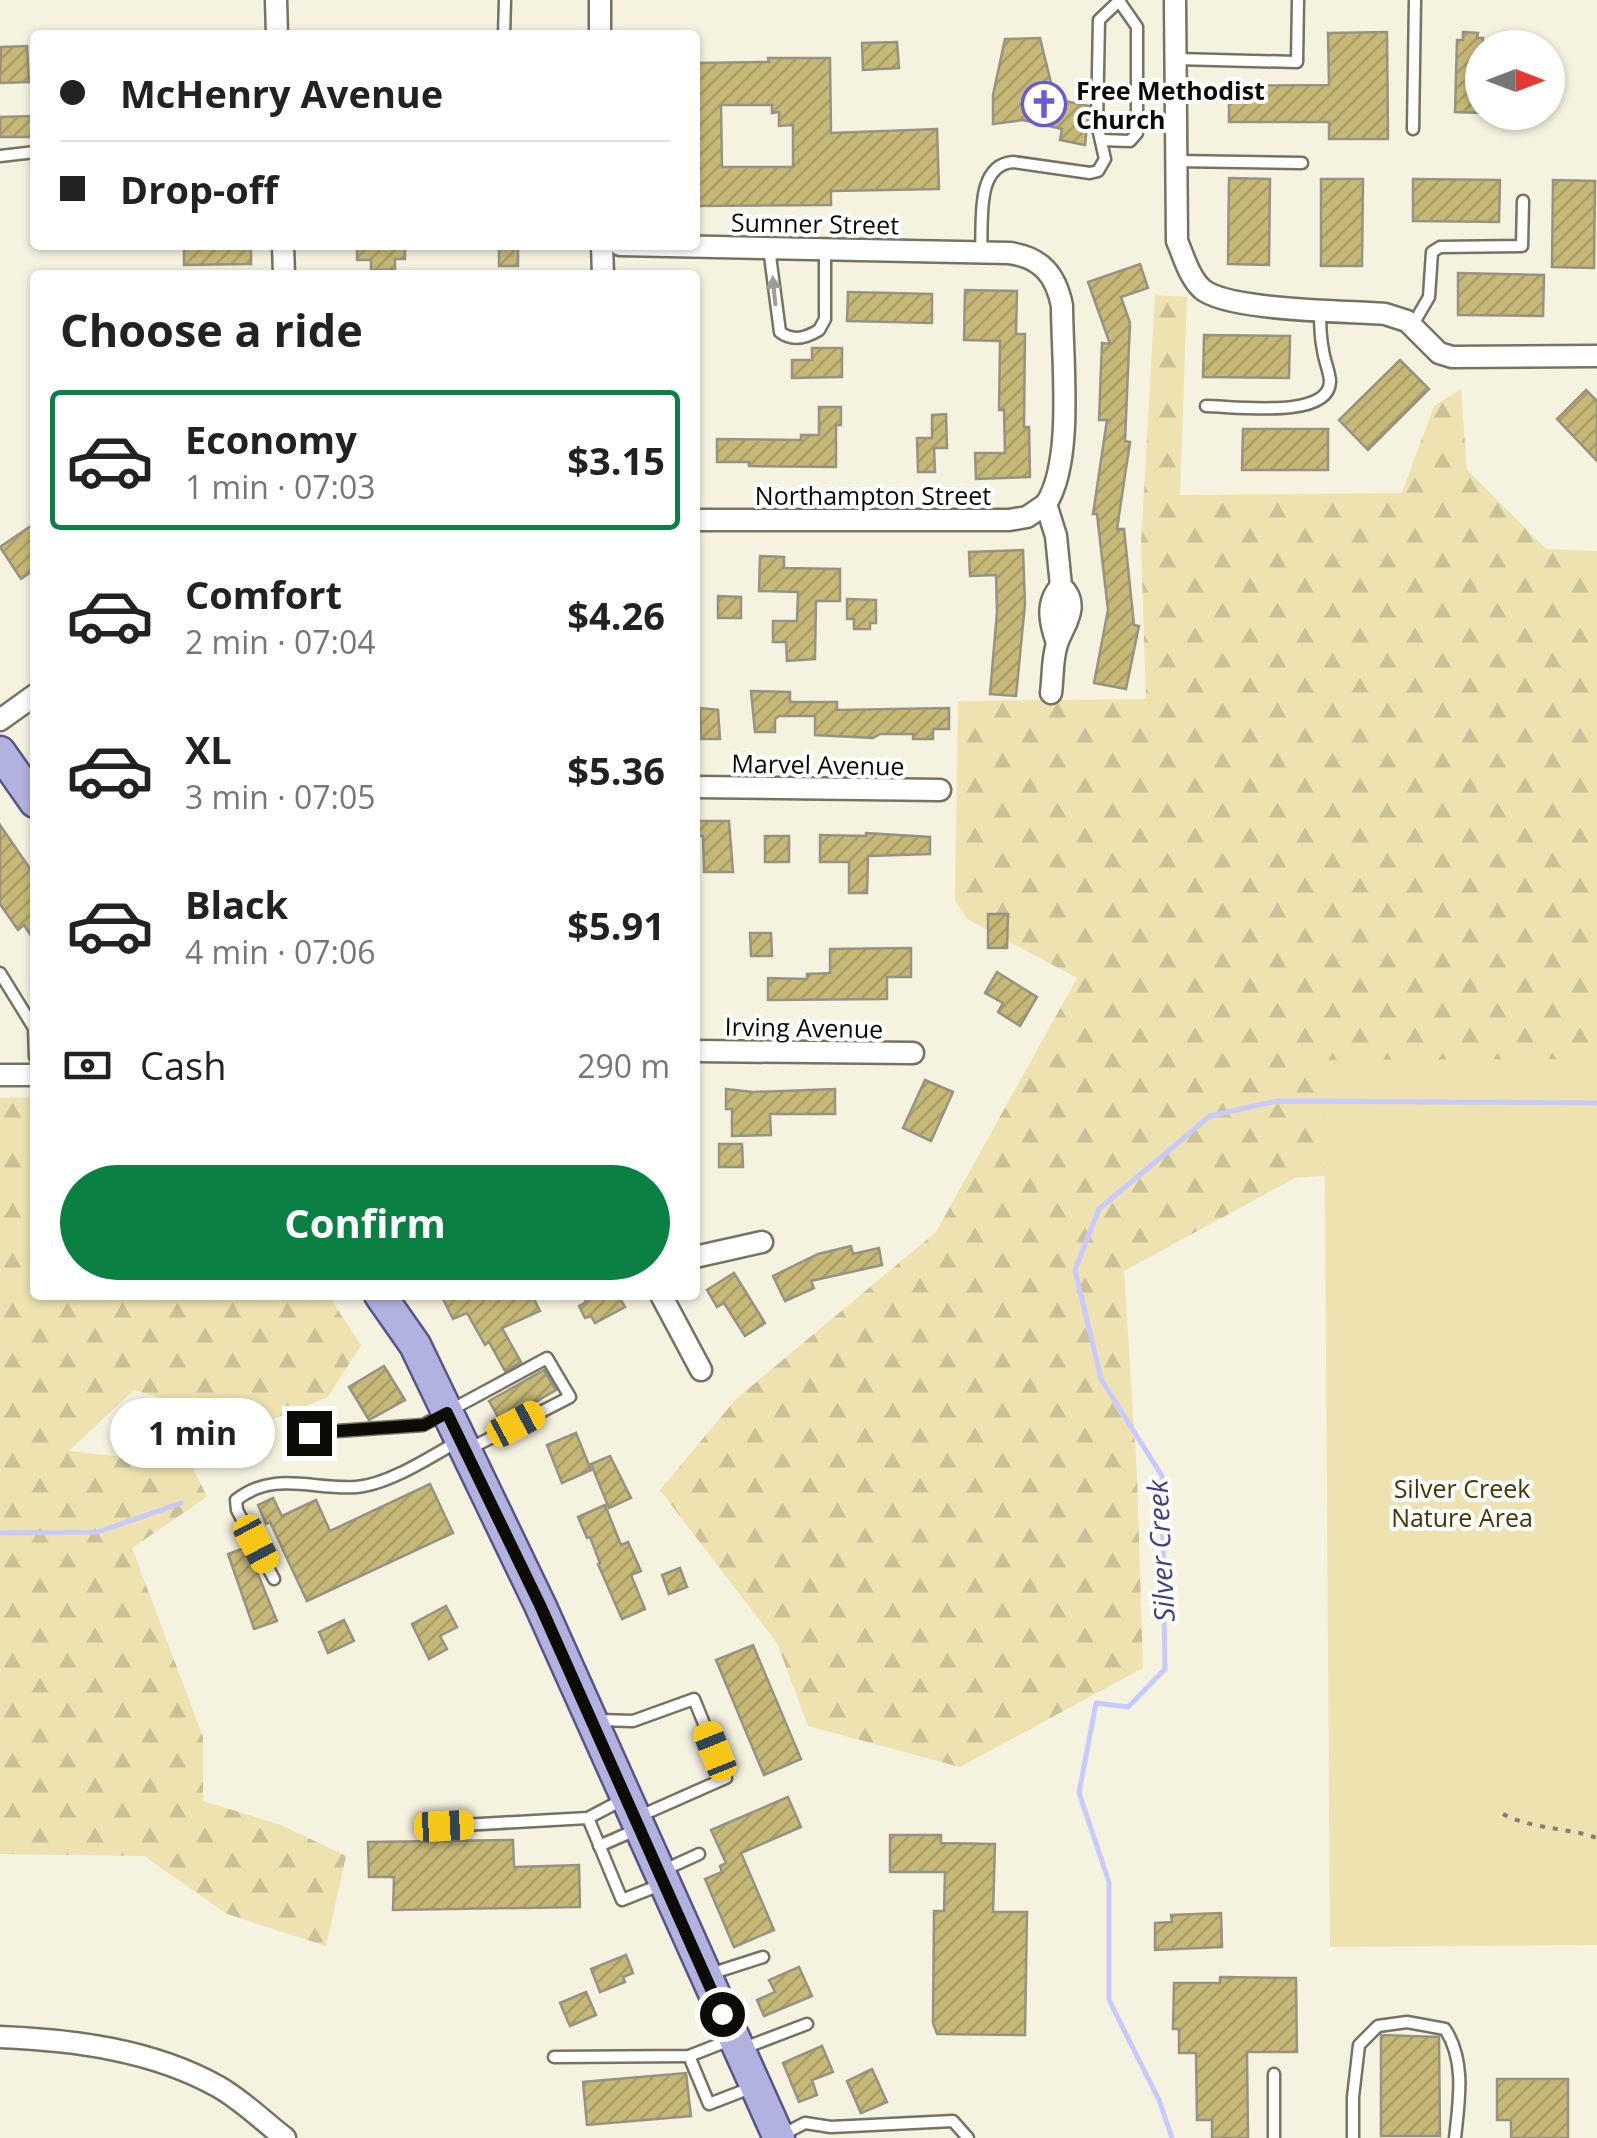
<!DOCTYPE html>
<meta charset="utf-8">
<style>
body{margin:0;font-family:"Open Sans",sans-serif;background:#f2f2f2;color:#222;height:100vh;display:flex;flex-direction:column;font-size:38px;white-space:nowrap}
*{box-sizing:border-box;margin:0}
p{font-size:32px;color:#767676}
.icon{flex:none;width:55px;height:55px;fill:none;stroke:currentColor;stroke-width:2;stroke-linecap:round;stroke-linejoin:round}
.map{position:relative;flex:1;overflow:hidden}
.panel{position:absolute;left:30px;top:270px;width:670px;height:1030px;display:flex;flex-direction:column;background:#fff;border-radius:10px;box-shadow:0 2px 8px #0004}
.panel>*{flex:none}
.top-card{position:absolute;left:30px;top:30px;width:670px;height:220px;border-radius:10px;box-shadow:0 2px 8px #0004;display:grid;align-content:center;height:220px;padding:0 30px;background:#fff}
.needle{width:65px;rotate:90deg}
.tools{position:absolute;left:1465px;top:30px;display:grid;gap:20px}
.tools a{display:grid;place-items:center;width:100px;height:100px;border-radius:50%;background:#fff;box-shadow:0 2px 8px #0004;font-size:50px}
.end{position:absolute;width:45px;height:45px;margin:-22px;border:12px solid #0d0b06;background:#fff;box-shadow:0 0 0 5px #fff}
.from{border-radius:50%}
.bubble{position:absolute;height:70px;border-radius:35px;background:#fff;box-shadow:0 2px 8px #0004;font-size:32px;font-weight:700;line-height:70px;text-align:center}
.car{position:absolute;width:30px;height:60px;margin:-30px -15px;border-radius:12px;box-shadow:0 0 8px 2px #0007;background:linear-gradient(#f5c518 24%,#345 0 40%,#f5c518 0 76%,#345 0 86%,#f5c518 0)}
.top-card b{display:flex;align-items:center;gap:35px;height:95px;font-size:38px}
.top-card b+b{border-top:2px solid #e0e0e0}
.top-card i{width:25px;height:25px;background:#222}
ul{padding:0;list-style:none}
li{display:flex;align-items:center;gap:30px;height:140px;margin:0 20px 15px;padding:0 10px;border:5px solid transparent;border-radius:10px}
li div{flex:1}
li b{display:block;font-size:38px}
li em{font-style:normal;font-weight:700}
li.active{border-color:#0b8043}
li>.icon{width:90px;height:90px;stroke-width:1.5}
h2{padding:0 30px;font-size:45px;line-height:120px}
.pay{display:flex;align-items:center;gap:25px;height:110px;padding:0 30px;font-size:38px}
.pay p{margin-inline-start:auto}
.primary-button{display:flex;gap:20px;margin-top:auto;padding:20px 30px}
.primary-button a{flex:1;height:115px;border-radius:60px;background:#0b8043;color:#fff;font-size:40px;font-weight:700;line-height:115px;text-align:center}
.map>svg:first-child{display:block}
</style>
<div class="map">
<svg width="1597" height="2138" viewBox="0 0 1597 2138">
<defs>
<pattern id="forest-firs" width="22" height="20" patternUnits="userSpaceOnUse" patternTransform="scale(2.5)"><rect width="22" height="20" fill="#ede2b0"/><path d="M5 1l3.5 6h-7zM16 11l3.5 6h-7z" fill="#cac196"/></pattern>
<pattern id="building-hatch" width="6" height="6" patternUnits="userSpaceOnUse" patternTransform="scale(2.5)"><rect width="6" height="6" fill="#c6b877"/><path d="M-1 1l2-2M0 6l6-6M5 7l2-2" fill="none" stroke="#a99d65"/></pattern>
</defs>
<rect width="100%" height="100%" fill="#f6f2e0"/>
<g fill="url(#forest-firs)">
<polygon points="1155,295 1187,297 1180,495 1402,493 1434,406 1461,389 1467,470 1546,549 1597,551 1597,1154 1295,1178 1124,1271 1137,1476 1143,1668 960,1767 808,1726 777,1643 660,1490 736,1399 936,1232 1077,978 967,919 955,900 958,701 1146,699 1141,544"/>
<polygon points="35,1097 35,1295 328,1295 361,1345 328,1397 256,1426 134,1390 69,1451 191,1464 207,1497 132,1548 203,1737 203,1801 281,1825 346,1856 326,1946 227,1914 144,1856 0,1854 0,1098"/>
</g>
<polygon fill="#ede2b0" points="1597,1059 1597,1945 1330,1947 1324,1060"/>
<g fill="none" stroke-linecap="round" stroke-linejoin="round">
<g stroke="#c8cafb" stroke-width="5">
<polyline points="0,1533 98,1532 181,1503"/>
<polyline points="1172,2138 1159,2100 1109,2000 1109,1882 1079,1793 1096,1703 1128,1707 1165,1669 1162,1476 1101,1379 1075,1270 1099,1209 1210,1116 1277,1101 1597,1103"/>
</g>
</g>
<g fill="url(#building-hatch)" stroke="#979383" stroke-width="2.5" fill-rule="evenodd">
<polygon points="1387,32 1388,139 1329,139 1329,122 1229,122 1229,86 1329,85 1328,33"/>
<polygon points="1463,32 1478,33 1477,38 1483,38 1482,113 1455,112 1457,40 1463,40"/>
<polygon points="1040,38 1055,99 1089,106 1085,145 1060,140 1062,129 1023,120 993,124 993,95 1005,39"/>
<polygon points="897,42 899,68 863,70 862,43"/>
<polygon points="27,46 29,82 0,83 1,47"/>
<path d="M768 58H830L831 133 937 129 939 189 831 191V205L695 206V63L769 62ZM721 105H772V113L779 112V126L793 125V167H722Z"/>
<polygon points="35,116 35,137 0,137 0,117"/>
<polygon points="1229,178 1270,179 1269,265 1228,264"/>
<polygon points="1321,179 1363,179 1362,266 1321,266"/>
<polygon points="1413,179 1500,180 1499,222 1413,221"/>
<polygon points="1553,180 1595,181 1594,268 1552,267"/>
<polygon points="184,245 251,245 251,264 184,265"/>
<polygon points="357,245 405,245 405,259 395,259 395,270 371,270 371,260 357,260"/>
<rect x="499" y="245" width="19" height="21"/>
<polygon points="1140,264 1148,288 1121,297 1130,323 1125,441 1130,442 1117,529 1124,529 1134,625 1139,626 1126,689 1094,683 1108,610 1097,514 1093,514 1107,420 1099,420 1102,343 1110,344 1088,282"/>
<polygon points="1458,273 1544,275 1543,316 1458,315"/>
<polygon points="965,290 1017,291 1016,334 1025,334 1024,427 1029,427 1030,477 976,479 975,453 1005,453 1004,410 999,410 1000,341 964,340"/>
<polygon points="848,292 932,294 932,323 847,321"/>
<polygon points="1204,335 1290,336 1289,378 1203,377"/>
<polygon points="812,348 842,348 842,377 792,378 792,360 812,360"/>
<polygon points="1400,360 1429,389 1368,450 1339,420"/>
<polygon points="1586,390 1597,401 1597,461 1557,419"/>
<polygon points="819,407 841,407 841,425 836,425 836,467 749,466 749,462 717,462 717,439 801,440 801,435 819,435"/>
<polygon points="946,414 947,448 934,448 935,472 918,472 917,438 932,438 932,415"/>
<polygon points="1243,429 1328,429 1328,470 1242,470"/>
<polygon points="35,523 35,569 21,579 0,547"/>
<polygon points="1023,550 1025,604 1016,696 990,694 997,612 996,575 970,576 969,552"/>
<polygon points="760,556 784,557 784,568 840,569 840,601 816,601 815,659 787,661 786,642 773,642 773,621 797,621 798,592 759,591"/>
<polygon points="718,596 741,597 741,618 718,618"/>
<polygon points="847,599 876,600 876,623 870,623 870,629 854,629 854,619 847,619"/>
<polygon points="751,691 790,692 790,702 837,702 837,710 949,708 949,729 933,729 933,739 913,739 913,734 880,734 873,738 815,735 815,716 779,716 775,719 775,732 755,732"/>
<polygon points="700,708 718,710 720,739 701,739"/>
<polygon points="695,821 729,821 733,872 704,872 703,836 695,836"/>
<polygon points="0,825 35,876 35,942 24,925 18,930 0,904"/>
<polygon points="866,833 930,837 930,854 868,856 867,893 849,893 849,862 820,862 820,835 866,836"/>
<rect x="765" y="836" width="24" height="26"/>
<polygon points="988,914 1008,914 1007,948 988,948"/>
<polygon points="750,933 771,933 772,956 751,956"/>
<polygon points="911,948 911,977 887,977 887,999 768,1000 768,978 807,979 807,974 830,973 830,949"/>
<polygon points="997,972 1037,997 1020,1026 998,1012 1003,1003 985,993"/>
<polygon points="925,1080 953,1092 931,1141 903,1128"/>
<polygon points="726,1089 753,1092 835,1089 835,1114 770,1114 771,1135 732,1136 732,1109 726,1109"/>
<polygon points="719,1144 742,1144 743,1167 719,1167"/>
<polygon points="851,1246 853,1254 879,1248 882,1265 811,1281 814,1288 785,1301 773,1276 818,1254"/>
<polygon points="734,1273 765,1323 745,1336 724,1303 717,1307 707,1290"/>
<polygon points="441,1295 532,1295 540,1311 502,1328 521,1362 505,1371 489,1342 485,1345 467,1313 453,1319"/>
<polygon points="582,1295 618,1295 625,1307 595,1323 591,1316 585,1318 579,1306 586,1302"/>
<polygon points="384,1366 405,1400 369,1420 349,1387"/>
<polygon points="544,1370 556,1390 501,1422 489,1401"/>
<polygon points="576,1433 591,1470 562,1483 547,1445"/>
<polygon points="610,1456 631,1498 609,1508 591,1464"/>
<polygon points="430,1484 453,1533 307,1601 270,1522 266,1524 258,1505 273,1498 282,1516 316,1500 330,1531"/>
<polygon points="605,1505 621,1545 628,1542 641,1571 631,1575 645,1609 622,1619 598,1564 600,1563 590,1537 587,1538 578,1517"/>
<polygon points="247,1547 277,1621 254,1629 228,1554"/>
<polygon points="680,1568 687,1587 669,1594 662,1575"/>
<polygon points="446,1606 457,1627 440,1636 447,1649 429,1659 412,1624"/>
<polygon points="344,1620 354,1641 328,1653 319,1632"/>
<polygon points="753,1645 801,1759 764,1775 716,1660"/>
<polygon points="788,1797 801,1827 741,1853 774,1930 734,1947 705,1879 722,1872 720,1866 726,1863 711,1830"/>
<polygon points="890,1835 941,1835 941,1843 995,1844 993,1912 1027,1912 1025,2035 937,2034 933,2023 934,1911 944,1911 945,1872 890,1872"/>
<polygon points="513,1840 514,1867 579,1865 580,1907 393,1910 394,1877 369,1877 368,1842"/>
<polygon points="1221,1913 1222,1947 1155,1950 1155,1923 1172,1922 1171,1915"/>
<polygon points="626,1955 633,1973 623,1977 625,1982 600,1992 591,1969"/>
<polygon points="799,1967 812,1996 764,2016 757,2000 775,1992 769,1980"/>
<polygon points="1220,1977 1296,1978 1297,2052 1247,2052 1248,2138 1212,2138 1212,2120 1197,2120 1196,2053 1179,2053 1179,2029 1173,2029 1174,1983 1220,1983"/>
<polygon points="586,1992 596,2015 570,2026 560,2003"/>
<polygon points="1381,2035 1439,2037 1440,2136 1381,2136"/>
<polygon points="822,2046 833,2072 812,2080 817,2095 799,2102 783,2063"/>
<polygon points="872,2069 887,2102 861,2113 847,2081"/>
<polygon points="686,2073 691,2116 587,2125 583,2082"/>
<polygon points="1497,2079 1568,2079 1568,2138 1511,2138 1511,2120 1497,2120"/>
</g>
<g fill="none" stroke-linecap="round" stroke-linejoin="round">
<defs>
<g id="lane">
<polyline points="504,35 505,0"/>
<polyline points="1176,59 1297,62 1298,0"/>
<polyline points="1413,129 1415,0"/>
<polyline points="1102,140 1130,141 1137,133 1137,27 1119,1"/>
<polyline points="0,156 35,152"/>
<polyline points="1177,161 1302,163"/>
<path d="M769 248 780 332C793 342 806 338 819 330L825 319V250"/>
<path d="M981 251C983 222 975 165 1013 162L1090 173 1098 171 1105 159 1097 124 1099 20 1120 0"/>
<polyline points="1412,326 1429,297 1432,252 1440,247 1522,246 1523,201"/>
<path d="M1206 406C1233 406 1328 420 1330 382 1330 372 1324 360 1323 350 1320 337 1320 324 1320 310"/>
<polyline points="0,973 34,1028 35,1057"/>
<polyline points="309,1433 423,1425 547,1358 570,1397 471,1448"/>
<path d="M274 1579 237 1510 236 1500C274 1470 313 1490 356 1487 387 1485 429 1458 455 1443"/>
<polyline points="599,1720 633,1721 694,1699 726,1778 640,1816"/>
<polyline points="588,1818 622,1900 660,1885"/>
<polyline points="445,1826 588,1818 624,1799"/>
<polyline points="599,1846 638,1829"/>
<polyline points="664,1870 699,1854"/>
<polyline points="710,1974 763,1957"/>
<polyline points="744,2048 807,2024"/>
<polyline points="689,2056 709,2104 753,2087"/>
<polyline points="554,2057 689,2056 730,2040"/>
<polyline points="780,2136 805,2123 831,2127 953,2121 968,2138"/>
<polyline points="1274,2138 1274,2074"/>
<path d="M1353 2138V2097L1359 2045 1378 2026 1407 2022 1445 2029C1466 2061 1459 2101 1455 2138"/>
</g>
<g id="street">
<polyline points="276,0 277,35"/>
<polyline points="600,0 600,35"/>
<path d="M1175 0 1177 241C1184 257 1189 277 1202 289 1228 311 1347 311 1385 314L1407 321 1439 353 1452 357 1597 356"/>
<polyline points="283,245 284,275"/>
<polyline points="602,245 603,275"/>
<path d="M620 245 1009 253C1041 257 1056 275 1062 306 1062 359 1074 461 1046 504L1056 536 1061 586C1082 606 1063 625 1057 644 1052 659 1053 678 1051 693"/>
<polyline points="695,520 1009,520 1027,517 1046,504"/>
<path d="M1057 643C1050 623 1045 603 1061 586"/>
<polyline points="0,720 35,695"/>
<polyline points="695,787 940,790"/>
<polyline points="695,1051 913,1053"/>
<polyline points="0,1075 35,1075"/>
<polyline points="695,1257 762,1242"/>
<polyline points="661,1295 701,1370"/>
<path d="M0 2037C74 2040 152 2050 217 2086 241 2099 263 2121 285 2138"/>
</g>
<g id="primary">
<polyline points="0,752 35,802"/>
<polyline points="380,1295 415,1345 540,1605 779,2138"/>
</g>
</defs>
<use href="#lane" stroke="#767363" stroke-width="15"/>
<use href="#street" stroke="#767363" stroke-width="25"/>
<use href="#primary" stroke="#575686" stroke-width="35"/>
<path stroke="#827f74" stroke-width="4" stroke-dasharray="5 8" stroke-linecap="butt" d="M1503 1814C1534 1830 1566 1827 1597 1838"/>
<use href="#lane" stroke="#fff" stroke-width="10"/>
<use href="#street" stroke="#fff" stroke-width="20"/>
<use href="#primary" stroke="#b2b2e0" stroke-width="30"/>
</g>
<defs><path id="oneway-solid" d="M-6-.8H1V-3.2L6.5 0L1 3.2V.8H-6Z" transform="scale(2.5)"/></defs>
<use fill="#9e9d9b" href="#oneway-solid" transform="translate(774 291) rotate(-96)"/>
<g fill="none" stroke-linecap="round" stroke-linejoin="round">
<polyline stroke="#0d0b06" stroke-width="12" points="309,1433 424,1425 447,1413 540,1605 722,2014"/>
</g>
<defs>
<symbol id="church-ring" viewBox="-11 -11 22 22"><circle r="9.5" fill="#fff" stroke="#675bd5" stroke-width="1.5"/><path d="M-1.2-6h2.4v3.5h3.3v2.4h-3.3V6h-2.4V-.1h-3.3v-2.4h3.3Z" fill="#675bd5"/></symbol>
</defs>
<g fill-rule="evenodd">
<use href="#church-ring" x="1019" y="79" width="50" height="50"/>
</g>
<g text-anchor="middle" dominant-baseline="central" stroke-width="8" stroke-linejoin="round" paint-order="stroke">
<g font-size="25" font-weight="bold" fill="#0d0b06" stroke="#fff" text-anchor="start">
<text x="1076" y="90">Free Methodist<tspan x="1076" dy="29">Church</tspan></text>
</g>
<g font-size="25" fill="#0d0b06" stroke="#fff">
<text transform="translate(815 223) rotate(1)">Sumner Street</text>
<text x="873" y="495">Northampton Street</text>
<text transform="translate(818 764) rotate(1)">Marvel Avenue</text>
<text transform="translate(804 1027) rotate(1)">Irving Avenue</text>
</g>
<g font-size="25" fill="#423801" stroke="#fff">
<text x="1462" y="1488">Silver Creek<tspan x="1462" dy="29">Nature Area</tspan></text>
</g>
<g font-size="28" font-style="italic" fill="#423d84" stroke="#fff">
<text transform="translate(1160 1551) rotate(-93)">Silver Creek</text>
</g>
</g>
</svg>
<div class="tools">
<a><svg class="needle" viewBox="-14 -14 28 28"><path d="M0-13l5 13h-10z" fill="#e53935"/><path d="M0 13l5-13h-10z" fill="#767676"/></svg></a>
</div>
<i class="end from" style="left:722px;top:2014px"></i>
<i class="end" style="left:309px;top:1433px"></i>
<div class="bubble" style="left:110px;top:1398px;width:165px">1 min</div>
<i class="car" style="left:516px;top:1424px;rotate:62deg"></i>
<i class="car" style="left:256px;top:1544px;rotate:152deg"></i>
<i class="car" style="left:715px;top:1751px;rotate:338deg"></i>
<i class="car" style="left:444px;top:1826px;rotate:87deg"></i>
<div class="top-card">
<b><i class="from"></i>McHenry Avenue</b>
<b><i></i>Drop-off</b>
</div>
<section class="panel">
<h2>Choose a ride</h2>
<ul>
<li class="active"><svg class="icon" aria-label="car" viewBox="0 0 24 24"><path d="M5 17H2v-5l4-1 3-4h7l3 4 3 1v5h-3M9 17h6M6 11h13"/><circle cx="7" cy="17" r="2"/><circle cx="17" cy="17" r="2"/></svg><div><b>Economy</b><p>1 min · 07:03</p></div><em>$3.15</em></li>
<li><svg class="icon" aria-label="car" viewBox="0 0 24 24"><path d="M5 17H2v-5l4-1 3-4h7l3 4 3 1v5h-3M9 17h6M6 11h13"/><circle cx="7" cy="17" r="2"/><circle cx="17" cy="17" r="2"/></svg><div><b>Comfort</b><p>2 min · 07:04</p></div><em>$4.26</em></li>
<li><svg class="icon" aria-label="car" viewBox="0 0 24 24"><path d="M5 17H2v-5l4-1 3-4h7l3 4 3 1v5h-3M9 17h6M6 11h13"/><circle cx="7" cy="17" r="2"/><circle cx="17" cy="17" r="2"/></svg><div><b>XL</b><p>3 min · 07:05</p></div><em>$5.36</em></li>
<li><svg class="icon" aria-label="car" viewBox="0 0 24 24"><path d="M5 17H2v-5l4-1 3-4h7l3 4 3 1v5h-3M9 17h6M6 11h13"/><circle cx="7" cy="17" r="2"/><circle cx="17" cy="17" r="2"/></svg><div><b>Black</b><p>4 min · 07:06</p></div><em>$5.91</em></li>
</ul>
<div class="pay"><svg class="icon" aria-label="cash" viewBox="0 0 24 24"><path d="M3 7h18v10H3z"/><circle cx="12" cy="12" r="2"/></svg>Cash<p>290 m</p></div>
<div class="primary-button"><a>Confirm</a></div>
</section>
</div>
